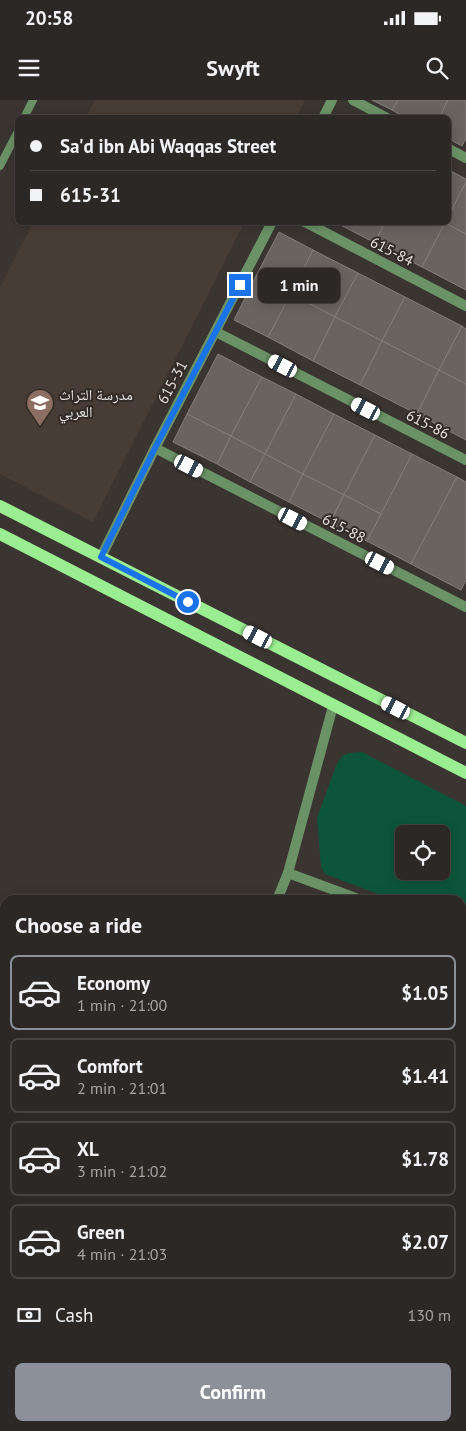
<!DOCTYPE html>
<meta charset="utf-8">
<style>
body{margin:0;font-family:"PT Sans","Noto Naskh Arabic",sans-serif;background:#383432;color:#f1f3f6;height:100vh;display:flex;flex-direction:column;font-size:19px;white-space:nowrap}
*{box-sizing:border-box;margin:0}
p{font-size:16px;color:#a6a6a7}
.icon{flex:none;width:28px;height:28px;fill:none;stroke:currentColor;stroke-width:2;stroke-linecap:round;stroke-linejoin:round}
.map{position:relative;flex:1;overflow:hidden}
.details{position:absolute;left:0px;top:795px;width:466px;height:536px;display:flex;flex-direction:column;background:#2c2826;border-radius:15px 15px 0 0;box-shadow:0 2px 12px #0003,0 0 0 1px #484443}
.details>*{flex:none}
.top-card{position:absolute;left:15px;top:15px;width:436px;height:110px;border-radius:8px;box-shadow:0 2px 12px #0003,0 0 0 1px #484443;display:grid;align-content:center;height:110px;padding:0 15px;background:#2c2826}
.buttons{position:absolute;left:395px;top:725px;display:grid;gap:10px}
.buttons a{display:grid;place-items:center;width:55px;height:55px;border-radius:8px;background:#2c2826;box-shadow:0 2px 12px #0003,0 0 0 1px #484443;font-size:25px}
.end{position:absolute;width:22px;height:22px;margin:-11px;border:6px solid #1a73e8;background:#fff;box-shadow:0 0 0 2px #fff}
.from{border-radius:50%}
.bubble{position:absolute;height:35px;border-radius:8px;background:#2c2826;box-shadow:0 2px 12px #0003,0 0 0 1px #484443;font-size:16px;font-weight:700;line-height:35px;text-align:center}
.car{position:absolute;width:15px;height:30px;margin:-15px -8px;border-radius:6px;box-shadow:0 0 4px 1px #0007;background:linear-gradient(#fff 24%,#345 0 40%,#fff 0 76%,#345 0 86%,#fff 0)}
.top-card b{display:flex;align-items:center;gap:18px;height:48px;font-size:19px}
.top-card b+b{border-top:1px solid #484443}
.top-card i{width:12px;height:12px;background:#f1f3f6}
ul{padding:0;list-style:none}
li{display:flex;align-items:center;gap:15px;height:75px;margin:0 10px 8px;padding:0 5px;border:2px solid #484443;border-radius:8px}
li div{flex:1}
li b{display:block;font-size:19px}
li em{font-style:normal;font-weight:700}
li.on{border-color:#8c9099}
li>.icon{width:45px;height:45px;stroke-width:1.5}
h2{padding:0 15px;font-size:22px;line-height:60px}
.pay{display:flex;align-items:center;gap:12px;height:55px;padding:0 15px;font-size:19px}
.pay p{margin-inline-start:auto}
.primary-button{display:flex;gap:10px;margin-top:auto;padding:10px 15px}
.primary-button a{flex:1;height:58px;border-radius:8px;background:#8c9099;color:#fff;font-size:20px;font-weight:700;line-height:58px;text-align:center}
.status{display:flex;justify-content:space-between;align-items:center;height:35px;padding:0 25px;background:#2c2826;direction:ltr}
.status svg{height:14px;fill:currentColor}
header{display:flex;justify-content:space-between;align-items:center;height:65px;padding:0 15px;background:#2c2826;font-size:22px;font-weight:700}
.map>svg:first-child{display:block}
</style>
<div class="status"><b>20:58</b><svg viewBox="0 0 49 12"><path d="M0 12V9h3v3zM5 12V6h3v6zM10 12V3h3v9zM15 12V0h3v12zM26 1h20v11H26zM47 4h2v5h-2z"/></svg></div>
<header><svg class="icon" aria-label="menu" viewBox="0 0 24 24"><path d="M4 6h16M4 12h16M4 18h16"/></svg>Swyft<svg class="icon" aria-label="search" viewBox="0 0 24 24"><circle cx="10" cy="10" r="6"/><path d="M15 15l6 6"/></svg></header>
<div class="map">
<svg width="466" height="1331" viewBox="0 0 466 1331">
<rect width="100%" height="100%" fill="#3b3532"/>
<g fill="#483c36">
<polygon points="95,0 305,0 296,17 86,17"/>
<polygon points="33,123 244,123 93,422 0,374 0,187"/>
</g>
<path fill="#0c553c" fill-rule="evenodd" d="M362 652 466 706V827L461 825V800H394L325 774 321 767 317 718 336 666 342 656 349 653ZM404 734H441V771H404Z"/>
<g fill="#6a6461" stroke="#837d79">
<polygon points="372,0 398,0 392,10"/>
<polygon points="398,0 448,0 439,18 406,18 392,10"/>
<polygon points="448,0 466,0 466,38 462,46 449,39 449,18 439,18"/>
<polygon points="449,70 466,79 466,82 449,115"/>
<polygon points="466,82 466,134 445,123 449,122 449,115"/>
<polygon points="335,122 385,122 375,143"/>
<polygon points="385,122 443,122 445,123 422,167 375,143"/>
<polygon points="445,123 466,134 466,190 422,167"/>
<polygon points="279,132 313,150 291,194 256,176"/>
<polygon points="313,150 358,173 335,217 291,194"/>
<polygon points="358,173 405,197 382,241 335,217"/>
<polygon points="256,176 291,194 268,237 234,220"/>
<polygon points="291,194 335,217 313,261 268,237"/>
<polygon points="405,197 462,226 439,270 382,241"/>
<polygon points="335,217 382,241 360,285 313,261"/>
<polygon points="462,226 466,229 466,284 439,270"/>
<polygon points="382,241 439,270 417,314 360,285"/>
<polygon points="218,254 262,277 231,336 187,314"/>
<polygon points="439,270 466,284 466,340 417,314"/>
<polygon points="262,277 296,294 265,354 231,336"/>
<polygon points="296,294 334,314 303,374 265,354"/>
<polygon points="187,314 231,336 217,364 173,342"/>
<polygon points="334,314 375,335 344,395 303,374"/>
<polygon points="375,335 412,354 381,414 344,395"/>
<polygon points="231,336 265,354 250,382 217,364"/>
<polygon points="265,354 303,374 289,402 250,382"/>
<polygon points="412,354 457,377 411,464 367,441"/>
<polygon points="303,374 344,395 330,423 289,402"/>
<polygon points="457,377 466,382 466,480 461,490 411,464"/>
<polygon points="344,395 381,414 367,441 330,423"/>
</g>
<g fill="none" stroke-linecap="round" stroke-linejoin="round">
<g stroke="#6b9266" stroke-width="8">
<polyline points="24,18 33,0"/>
<polyline points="0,66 18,31"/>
</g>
<g stroke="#6b9266" stroke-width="10">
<polyline points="353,0 387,18"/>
<polyline points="323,18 332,0"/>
<polyline points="449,49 466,58"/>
<polyline points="305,122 466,206"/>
<polyline points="216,232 466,360"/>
<polyline points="155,348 466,507"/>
<polyline points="101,457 155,348 272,122"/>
<polyline points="288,773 361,800"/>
<polyline points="277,800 288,773 333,606"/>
<polyline points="461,837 466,839"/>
<polyline points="461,994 466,997"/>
<polyline points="0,1083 5,1157"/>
<polyline points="461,1103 466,1104"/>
<polyline points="461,1216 466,1217"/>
<polyline points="461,1325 466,1326"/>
<polyline points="16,1326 17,1331"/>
<polyline points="257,1326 257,1331"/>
</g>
<g stroke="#9aed90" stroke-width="12">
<polyline points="0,406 466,643"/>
<polyline points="0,434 466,673"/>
</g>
</g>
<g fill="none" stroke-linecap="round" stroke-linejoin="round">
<polyline stroke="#1a73e8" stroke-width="6" points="188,502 101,457 155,348 240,185"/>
</g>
<defs>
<symbol id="school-pin" viewBox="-11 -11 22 30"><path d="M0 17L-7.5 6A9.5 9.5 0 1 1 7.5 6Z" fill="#8d6e63" stroke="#312b28"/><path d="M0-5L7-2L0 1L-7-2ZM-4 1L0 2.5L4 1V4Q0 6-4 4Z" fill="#fff"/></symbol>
</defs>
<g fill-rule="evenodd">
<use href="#school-pin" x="24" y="287" width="32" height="43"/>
</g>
<g text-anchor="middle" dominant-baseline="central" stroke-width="4" stroke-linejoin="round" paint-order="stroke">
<g font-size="15" fill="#e5e2e0" stroke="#312b28">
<text transform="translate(392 151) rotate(27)">615-84</text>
<text transform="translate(172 282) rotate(-62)">615-31</text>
<text transform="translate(428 324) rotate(27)">615-86</text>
<text transform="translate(344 428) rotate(27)">615-88</text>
</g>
<g font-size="15" fill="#e5e2e0" stroke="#312b28" text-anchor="start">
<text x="59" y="294">مدرسة التراث<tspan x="59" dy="17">العربي</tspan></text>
</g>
</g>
</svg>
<div class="buttons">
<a><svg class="icon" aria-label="locate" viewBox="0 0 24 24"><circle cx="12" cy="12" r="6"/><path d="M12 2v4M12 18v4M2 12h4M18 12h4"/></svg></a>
</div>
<i class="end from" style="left:188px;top:502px"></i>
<i class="end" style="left:240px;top:185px"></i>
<div class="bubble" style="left:258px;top:168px;width:82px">1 min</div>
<i class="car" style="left:283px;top:266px;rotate:297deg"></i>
<i class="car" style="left:366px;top:309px;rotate:297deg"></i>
<i class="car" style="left:189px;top:366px;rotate:117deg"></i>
<i class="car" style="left:293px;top:419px;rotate:117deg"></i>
<i class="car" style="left:380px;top:463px;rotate:117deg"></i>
<i class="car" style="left:258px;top:537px;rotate:297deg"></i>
<i class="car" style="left:396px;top:608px;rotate:297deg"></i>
<div class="top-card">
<b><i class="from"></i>Sa'd ibn Abi Waqqas Street</b>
<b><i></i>615-31</b>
</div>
<section class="details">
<h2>Choose a ride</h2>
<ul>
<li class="on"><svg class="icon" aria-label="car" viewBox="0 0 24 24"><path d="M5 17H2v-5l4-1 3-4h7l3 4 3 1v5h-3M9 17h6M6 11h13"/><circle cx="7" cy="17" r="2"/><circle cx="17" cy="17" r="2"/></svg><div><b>Economy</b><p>1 min · 21:00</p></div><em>$1.05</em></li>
<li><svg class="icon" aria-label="car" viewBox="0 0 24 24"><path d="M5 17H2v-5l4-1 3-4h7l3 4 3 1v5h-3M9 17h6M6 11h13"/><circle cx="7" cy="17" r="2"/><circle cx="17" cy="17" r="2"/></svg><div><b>Comfort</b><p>2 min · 21:01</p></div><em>$1.41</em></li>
<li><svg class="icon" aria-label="car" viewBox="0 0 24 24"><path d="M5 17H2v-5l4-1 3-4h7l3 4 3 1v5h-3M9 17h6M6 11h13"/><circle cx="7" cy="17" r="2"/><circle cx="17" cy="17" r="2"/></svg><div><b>XL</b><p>3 min · 21:02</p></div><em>$1.78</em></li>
<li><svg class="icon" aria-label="car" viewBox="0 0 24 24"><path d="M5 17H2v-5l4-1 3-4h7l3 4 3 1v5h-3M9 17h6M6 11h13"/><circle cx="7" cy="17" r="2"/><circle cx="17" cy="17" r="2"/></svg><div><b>Green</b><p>4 min · 21:03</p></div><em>$2.07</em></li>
</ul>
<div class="pay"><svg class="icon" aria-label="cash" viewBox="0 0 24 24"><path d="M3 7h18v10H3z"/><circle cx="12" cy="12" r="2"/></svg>Cash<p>130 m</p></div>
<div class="primary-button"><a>Confirm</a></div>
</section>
</div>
